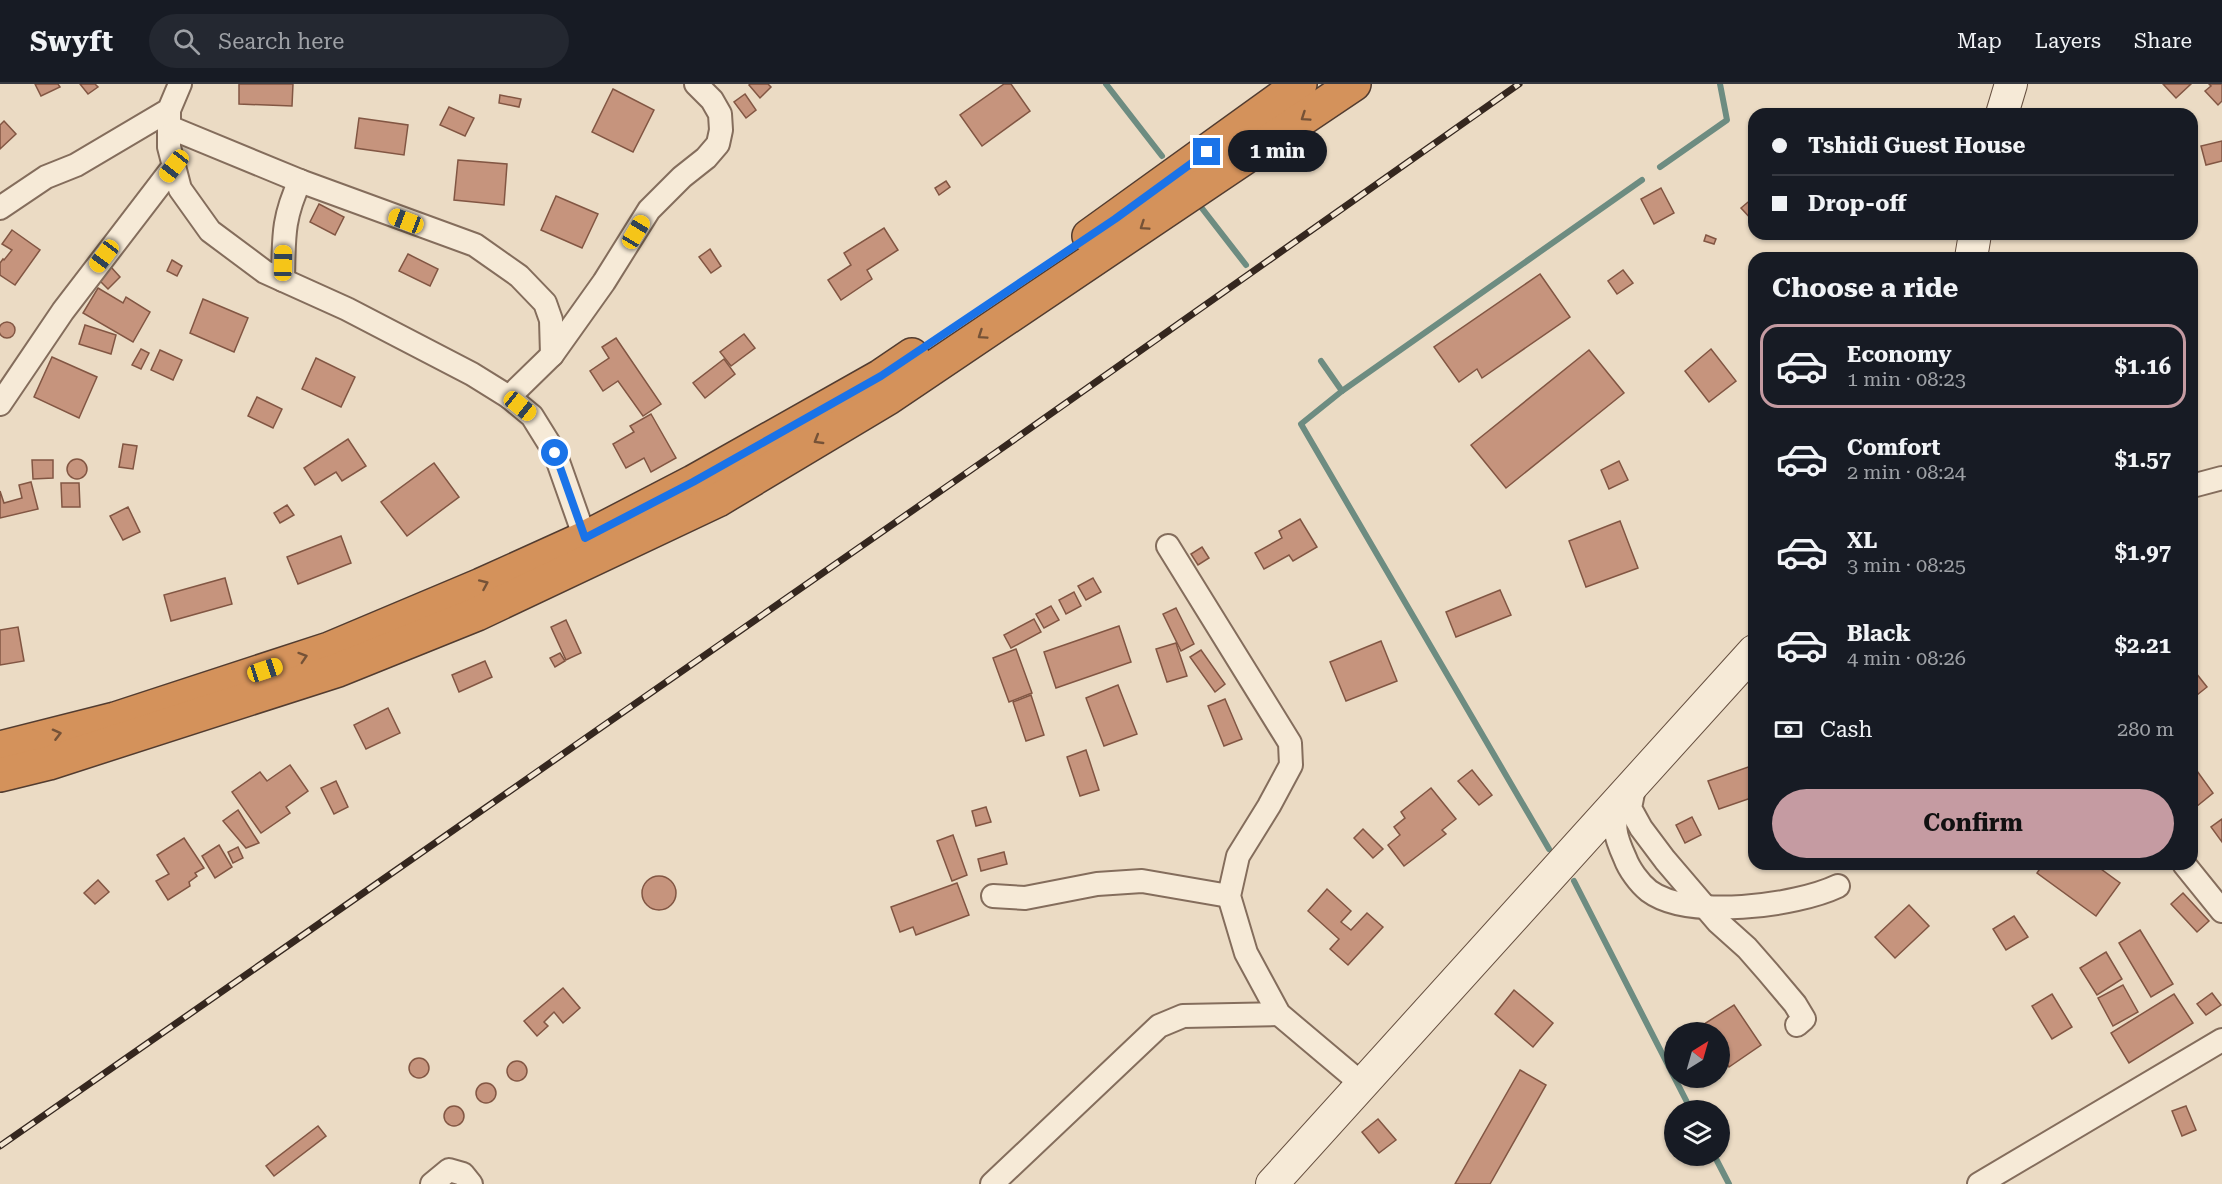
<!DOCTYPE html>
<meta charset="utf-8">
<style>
body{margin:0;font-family:"Roboto Serif",serif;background:#242831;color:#f1f3f6;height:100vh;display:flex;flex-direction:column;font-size:22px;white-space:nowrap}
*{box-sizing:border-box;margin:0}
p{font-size:20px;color:#9ea1a6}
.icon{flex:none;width:33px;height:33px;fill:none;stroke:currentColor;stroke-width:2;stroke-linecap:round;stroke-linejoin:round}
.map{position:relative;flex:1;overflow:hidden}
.sheet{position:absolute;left:1748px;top:168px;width:450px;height:618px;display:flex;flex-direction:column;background:#171b24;border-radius:18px;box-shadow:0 2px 4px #0004}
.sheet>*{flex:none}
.guide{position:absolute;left:1748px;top:24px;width:450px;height:132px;border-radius:18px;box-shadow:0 2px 4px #0004;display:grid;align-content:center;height:132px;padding:0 24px;background:#171b24}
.needle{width:39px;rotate:37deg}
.controls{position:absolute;left:1664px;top:938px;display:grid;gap:12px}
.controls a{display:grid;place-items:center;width:66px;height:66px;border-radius:50%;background:#171b24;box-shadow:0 2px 4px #0004;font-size:30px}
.end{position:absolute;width:27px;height:27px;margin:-14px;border:8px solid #1a73e8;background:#fff;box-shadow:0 0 0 3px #fff}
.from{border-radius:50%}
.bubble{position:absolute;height:42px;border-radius:21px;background:#171b24;box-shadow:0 2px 4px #0004;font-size:20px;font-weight:700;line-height:42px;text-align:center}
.car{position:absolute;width:18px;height:36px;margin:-18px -9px;border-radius:8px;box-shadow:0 0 4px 2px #0007;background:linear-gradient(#f5c518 24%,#345 0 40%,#f5c518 0 76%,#345 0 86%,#f5c518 0)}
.guide b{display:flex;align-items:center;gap:21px;height:57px;font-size:22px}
.guide b+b{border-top:2px solid #363941}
.guide i{width:15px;height:15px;background:#f1f3f6}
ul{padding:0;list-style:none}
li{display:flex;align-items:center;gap:18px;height:84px;margin:0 12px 9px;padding:0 12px;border:3px solid transparent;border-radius:18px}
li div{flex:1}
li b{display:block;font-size:22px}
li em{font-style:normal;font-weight:700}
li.on{border-color:#c59ba2}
li>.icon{width:54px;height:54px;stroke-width:1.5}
h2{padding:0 24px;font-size:27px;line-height:72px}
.pay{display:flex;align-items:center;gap:15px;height:66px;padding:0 24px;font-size:22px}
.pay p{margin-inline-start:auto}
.action{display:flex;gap:12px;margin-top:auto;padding:12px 24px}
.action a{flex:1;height:69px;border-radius:36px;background:#c59ba2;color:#111;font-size:24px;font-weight:700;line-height:69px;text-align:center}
header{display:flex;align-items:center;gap:36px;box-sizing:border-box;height:84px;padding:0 30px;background:#171b24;border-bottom:2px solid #363941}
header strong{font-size:28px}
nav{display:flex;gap:33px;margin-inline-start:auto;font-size:21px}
.search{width:420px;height:54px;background:#242831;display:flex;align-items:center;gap:15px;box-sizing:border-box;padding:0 21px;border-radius:33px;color:#9ea1a6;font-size:22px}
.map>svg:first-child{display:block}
</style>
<header>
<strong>Swyft</strong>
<div class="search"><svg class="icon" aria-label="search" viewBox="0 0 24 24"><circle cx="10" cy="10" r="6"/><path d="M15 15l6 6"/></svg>Search here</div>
<nav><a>Map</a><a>Layers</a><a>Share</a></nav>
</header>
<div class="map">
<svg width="2222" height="1100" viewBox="0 0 2222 1100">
<rect width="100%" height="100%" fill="#ebdbc4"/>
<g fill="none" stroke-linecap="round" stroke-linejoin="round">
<g stroke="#6d8c81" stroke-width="6">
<polyline points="1106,0 1162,72"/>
<polyline points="1660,83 1727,36 1720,0"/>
<polyline points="1201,123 1246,181"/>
<polyline points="1321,277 1342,307"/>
<polyline points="1549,765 1301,340 1342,307 1642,96"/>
<polyline points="1574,797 1691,1026"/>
<polyline points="1714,1071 1729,1100"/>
</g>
</g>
<g fill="#c6947d" stroke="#825643" stroke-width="1.5">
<polygon points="35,0 58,0 60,3 41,12"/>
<polygon points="80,0 95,0 98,3 88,10"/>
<polygon points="239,0 293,0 292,22 239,20"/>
<polygon points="750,0 768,0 771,3 760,14 749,1"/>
<polygon points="1004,0 1011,0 1030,27 982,62 960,31"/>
<polygon points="2163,0 2191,0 2176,14"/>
<polygon points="2209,0 2222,0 2222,17 2218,21 2205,7 2211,2"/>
<polygon points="613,5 654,26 633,68 592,48"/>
<polygon points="745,10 756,26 746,34 734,18"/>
<polygon points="500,11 521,15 519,23 499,19"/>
<polygon points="449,23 474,34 465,52 440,41"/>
<polygon points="359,34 408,41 404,71 355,64"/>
<polygon points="4,37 16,50 0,65 0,41"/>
<polygon points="2222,57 2222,77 2206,81 2201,62"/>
<polygon points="458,76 507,80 504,121 454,116"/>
<polygon points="946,97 950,103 939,111 935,104"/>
<polygon points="1661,104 1674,129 1654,140 1641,115"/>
<polygon points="556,112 598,130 582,164 541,146"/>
<polygon points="1754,113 1754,138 1741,124"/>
<polygon points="319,120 344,133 335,151 310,138"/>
<polygon points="884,144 898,166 867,186 872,195 841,216 828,196 851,181 844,169"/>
<polygon points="12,146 40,166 15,201 0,191 0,179 3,175 4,176 12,166 2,160"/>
<polygon points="1706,151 1716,155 1714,160 1704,157"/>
<polygon points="710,165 721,182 711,189 699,173"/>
<polygon points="408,170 438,185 430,202 399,187"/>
<polygon points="172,176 182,182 177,192 167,187"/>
<polygon points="111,183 120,193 108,205 99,196"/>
<polygon points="1623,186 1633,199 1617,210 1608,197"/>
<polygon points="1540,190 1570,233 1482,294 1477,285 1459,298 1434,263"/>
<polygon points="98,204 123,219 126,213 150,228 133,258 83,229"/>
<polygon points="203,215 248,234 234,268 190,249"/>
<circle cx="7" cy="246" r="8"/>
<polygon points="85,241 116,251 111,270 79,260"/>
<polygon points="744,250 755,264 731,282 720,268"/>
<polygon points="616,254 661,320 643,332 618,297 603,307 590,287 609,274 602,263"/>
<polygon points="141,265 149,269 141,285 132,281"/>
<polygon points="1711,265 1736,297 1709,318 1685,287"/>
<polygon points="160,266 182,276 173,296 151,286"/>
<polygon points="1589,266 1624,309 1506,404 1471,361"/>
<polygon points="52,273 97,293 79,334 34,313"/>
<polygon points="316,274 355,293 341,323 302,305"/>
<polygon points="724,275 735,290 705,314 693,299"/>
<polygon points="257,313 282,325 273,344 248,332"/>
<polygon points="651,330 676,374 651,388 644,374 626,384 613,360 634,348 630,342"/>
<polygon points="348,355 366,382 342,397 336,388 315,401 304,384"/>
<polygon points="123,360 137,362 133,385 119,383"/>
<circle cx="77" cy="385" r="10"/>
<polygon points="32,376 53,376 53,394 33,395"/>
<polygon points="1619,377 1628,396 1609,405 1601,386"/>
<polygon points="434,379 459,413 407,452 381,418"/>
<polygon points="31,398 38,425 0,434 0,407 4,419 22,414 19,401"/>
<polygon points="61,399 79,399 80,423 62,423"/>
<polygon points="287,421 294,431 280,439 274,429"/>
<polygon points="128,423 140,448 123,456 110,432"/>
<polygon points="1300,435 1317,463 1293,477 1289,471 1264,485 1255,469 1282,454 1279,447"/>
<polygon points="1620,437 1638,484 1586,503 1569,457"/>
<polygon points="341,452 351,479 298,500 287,473"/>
<polygon points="1202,463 1209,474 1198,481 1191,470"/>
<polygon points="225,494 232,520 171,537 164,511"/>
<polygon points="1093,494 1101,508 1086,516 1078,502"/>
<polygon points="1500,506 1511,531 1456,553 1446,528"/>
<polygon points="1074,508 1081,522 1066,530 1059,516"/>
<polygon points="1051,522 1059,536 1044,544 1036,530"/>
<polygon points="1176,524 1194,560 1181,567 1163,530"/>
<polygon points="1034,535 1041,548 1011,564 1004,551"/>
<polygon points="566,536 581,569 566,576 551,543"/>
<polygon points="1119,542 1131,578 1056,604 1044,568"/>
<polygon points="18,543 24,577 0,581 0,546"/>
<polygon points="1381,557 1397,597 1346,617 1330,578"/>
<polygon points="1176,559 1187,592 1167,598 1156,565"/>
<polygon points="1016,565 1032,609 1009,618 993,574"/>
<polygon points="1201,566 1225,600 1215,608 1190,573"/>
<polygon points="560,569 565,577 555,583 550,574"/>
<polygon points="485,577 492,593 459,608 452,591"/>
<polygon points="2192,584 2207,603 2192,615"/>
<polygon points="1118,601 1137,650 1104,662 1086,614"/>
<polygon points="1031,611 1044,651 1026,657 1013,618"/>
<polygon points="1225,615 1242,655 1224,662 1208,622"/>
<polygon points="388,624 400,649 366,665 354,641"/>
<polygon points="1086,666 1099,706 1080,712 1067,673"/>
<polygon points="2192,680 2213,709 2196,723 2192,717"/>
<polygon points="290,681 308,707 286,723 290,729 261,749 232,708 260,688 267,697"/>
<polygon points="1754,681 1754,713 1719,725 1708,697"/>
<polygon points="1472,686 1492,711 1479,721 1458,697"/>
<polygon points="336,697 348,723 334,730 321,704"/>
<polygon points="1431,704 1456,735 1442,746 1446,750 1404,782 1388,761 1400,751 1394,743 1405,734 1401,728"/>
<polygon points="986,723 991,738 976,742 972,727"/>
<polygon points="238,726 259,759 246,764 223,737"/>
<polygon points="1692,733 1701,751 1685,759 1676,741"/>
<polygon points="2222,735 2222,758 2211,743"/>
<polygon points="1363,745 1383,765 1373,774 1354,754"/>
<polygon points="953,751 967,791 952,797 937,757"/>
<polygon points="184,754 204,784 195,789 197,792 189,798 190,802 168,816 156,797 169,790 157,771"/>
<polygon points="219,761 232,783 215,794 202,772"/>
<polygon points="238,763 243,774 233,779 228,768"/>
<polygon points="1004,768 1007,780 981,787 978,775"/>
<polygon points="2043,780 2094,780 2120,799 2096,832 2037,789"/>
<circle cx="659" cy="809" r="17"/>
<polygon points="98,796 109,808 95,820 84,809"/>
<polygon points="957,799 969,831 916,851 913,843 900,848 891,823"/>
<polygon points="1327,805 1351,827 1341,838 1351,846 1367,829 1383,843 1348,881 1330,865 1339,855 1308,827"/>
<polygon points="2183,809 2209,837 2197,848 2171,820"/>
<polygon points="1909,821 1929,842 1895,874 1875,853"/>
<polygon points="2014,832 2028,853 2006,866 1993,845"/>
<polygon points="2140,846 2173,900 2151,913 2119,859"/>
<polygon points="2106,868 2122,895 2097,911 2080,884"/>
<polygon points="2123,901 2138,928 2113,942 2098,914"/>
<polygon points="563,904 580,924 563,939 554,928 544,938 548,942 537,952 524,937"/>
<polygon points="1514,906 1553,939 1533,963 1495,930"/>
<polygon points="2212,909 2221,921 2206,931 2197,920"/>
<polygon points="2052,910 2072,943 2052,955 2032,922"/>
<polygon points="2174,910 2193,939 2129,979 2111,949"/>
<polygon points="1734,921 1761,961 1729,983 1719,968 1719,948 1705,948 1701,942"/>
<circle cx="419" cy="984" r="10"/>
<circle cx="517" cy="987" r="10"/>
<polygon points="1520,986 1546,1001 1490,1100 1455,1100"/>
<circle cx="486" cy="1009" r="10"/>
<polygon points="2186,1022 2196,1046 2182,1052 2172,1027"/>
<circle cx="454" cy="1032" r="10"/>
<polygon points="1378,1035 1396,1056 1379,1069 1362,1048"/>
<polygon points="318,1042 326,1052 274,1092 266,1082"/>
</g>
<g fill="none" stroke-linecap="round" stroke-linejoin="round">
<defs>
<g id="street">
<polyline points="169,26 169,63 180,105 210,147 265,188 347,225 472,290 509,313 532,332 555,369 585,454"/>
<polyline points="169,43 300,97 475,161 519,192 545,219 551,236 552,271"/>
<polyline points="0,124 46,93 76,81 169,26 180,0"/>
<path d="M283 196C284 155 282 135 300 97"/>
<polyline points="509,313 552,271 604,198 649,126 682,93 706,74 718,60 721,46 720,30 712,16 696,0"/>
<polyline points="0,320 63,227 174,82"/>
<polyline points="2192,402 2222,394"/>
<polyline points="1168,462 1290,659 1291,681 1269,722 1238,772 1229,812 1246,869 1279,930 1362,1000"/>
<polyline points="1635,699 1630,724 1641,744 1665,776 1718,838 1747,864 1768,888 1795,920 1804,935 1797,941"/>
<path d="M1621 716C1612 741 1614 750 1625 774 1629 785 1639 799 1649 807 1688 836 1796 822 1838 802"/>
<polyline points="2184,780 2222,827"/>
<polyline points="993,812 1025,814 1097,800 1142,797 1229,812"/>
<polyline points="432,1100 449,1086 463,1090 471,1100"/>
<polyline points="992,1100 1159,942 1183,932 1279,930"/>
<polyline points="1979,1100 2222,956"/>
</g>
<g id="secondary">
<polyline points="2002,30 2011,0"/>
<polyline points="1971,174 1975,150"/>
<polyline points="1272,1100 1754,567"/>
</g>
<g id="highway">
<polyline points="1089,152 1300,0"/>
<polyline points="0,664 115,635 329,565 481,501 585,454 693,398 881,292 912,271"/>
<polyline points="0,691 49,679 338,586 477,530 718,416 888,314 1354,0"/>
</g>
</defs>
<use href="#street" stroke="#846d5c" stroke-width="26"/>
<use href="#secondary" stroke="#664f3f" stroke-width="34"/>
<use href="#highway" stroke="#523c30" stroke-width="36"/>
<use href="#street" stroke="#f6ead7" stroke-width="22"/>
<use href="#secondary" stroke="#f6ead7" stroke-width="32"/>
<use href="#highway" stroke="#d4925b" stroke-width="33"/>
<defs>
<polyline id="rail" points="0,1062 998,367 1519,0"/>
</defs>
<use href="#rail" stroke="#35271f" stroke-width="7"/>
<use href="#rail" stroke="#f3e6d3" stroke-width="4.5" stroke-dasharray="14" stroke-linecap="butt"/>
</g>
<defs><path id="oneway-chevron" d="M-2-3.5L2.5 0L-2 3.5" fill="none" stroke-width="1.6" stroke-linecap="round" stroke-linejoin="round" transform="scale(1.5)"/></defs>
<g stroke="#755237">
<use href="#oneway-chevron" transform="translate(1305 33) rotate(146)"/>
<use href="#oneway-chevron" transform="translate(1144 142) rotate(146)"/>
<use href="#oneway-chevron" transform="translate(982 251) rotate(146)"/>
<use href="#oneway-chevron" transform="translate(818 356) rotate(149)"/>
<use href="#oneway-chevron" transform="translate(484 500) rotate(-24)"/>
<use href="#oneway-chevron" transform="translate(303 573) rotate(-18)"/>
<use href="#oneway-chevron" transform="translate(57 650) rotate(-14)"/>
</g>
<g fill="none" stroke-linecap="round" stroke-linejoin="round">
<polyline stroke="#1a73e8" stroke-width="8" points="555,369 585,454 693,398 881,292 1115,135 1207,68"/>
</g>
</svg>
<div class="controls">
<a><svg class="needle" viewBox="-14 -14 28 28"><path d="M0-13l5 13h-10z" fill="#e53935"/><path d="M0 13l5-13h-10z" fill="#9ea1a6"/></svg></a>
<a><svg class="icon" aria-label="layers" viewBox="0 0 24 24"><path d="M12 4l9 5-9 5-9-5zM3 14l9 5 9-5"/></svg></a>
</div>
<i class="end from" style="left:555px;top:369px"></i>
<i class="end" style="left:1207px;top:68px"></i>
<div class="bubble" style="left:1228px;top:46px;width:99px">1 min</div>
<i class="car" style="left:174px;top:82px;rotate:218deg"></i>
<i class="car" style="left:406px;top:137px;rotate:291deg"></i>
<i class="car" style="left:636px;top:148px;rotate:31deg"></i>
<i class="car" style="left:104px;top:172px;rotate:217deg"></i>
<i class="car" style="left:283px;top:179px;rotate:1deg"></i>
<i class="car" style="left:520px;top:322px;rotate:129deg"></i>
<i class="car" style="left:265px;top:586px;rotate:72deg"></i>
<div class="guide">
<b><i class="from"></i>Tshidi Guest House</b>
<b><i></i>Drop-off</b>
</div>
<section class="sheet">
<h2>Choose a ride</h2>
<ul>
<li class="on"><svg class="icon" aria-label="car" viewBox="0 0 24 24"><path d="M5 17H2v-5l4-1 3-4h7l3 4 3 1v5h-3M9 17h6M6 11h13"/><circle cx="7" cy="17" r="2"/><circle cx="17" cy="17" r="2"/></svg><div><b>Economy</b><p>1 min · 08:23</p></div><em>$1.16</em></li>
<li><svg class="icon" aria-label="car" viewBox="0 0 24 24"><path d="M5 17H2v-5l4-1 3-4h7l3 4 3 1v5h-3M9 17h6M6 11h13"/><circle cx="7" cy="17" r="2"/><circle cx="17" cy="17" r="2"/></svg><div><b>Comfort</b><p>2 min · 08:24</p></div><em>$1.57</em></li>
<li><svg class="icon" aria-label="car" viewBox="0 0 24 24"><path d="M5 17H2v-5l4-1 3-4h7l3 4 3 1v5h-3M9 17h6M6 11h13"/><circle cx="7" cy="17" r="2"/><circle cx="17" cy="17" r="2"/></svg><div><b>XL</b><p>3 min · 08:25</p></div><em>$1.97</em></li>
<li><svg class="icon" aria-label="car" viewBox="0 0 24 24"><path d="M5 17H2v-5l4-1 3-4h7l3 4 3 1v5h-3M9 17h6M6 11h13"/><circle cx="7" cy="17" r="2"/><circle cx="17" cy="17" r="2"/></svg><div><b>Black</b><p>4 min · 08:26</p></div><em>$2.21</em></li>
</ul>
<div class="pay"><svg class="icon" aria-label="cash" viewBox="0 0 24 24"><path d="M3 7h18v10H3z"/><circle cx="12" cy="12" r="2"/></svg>Cash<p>280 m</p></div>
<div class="action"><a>Confirm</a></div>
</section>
</div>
